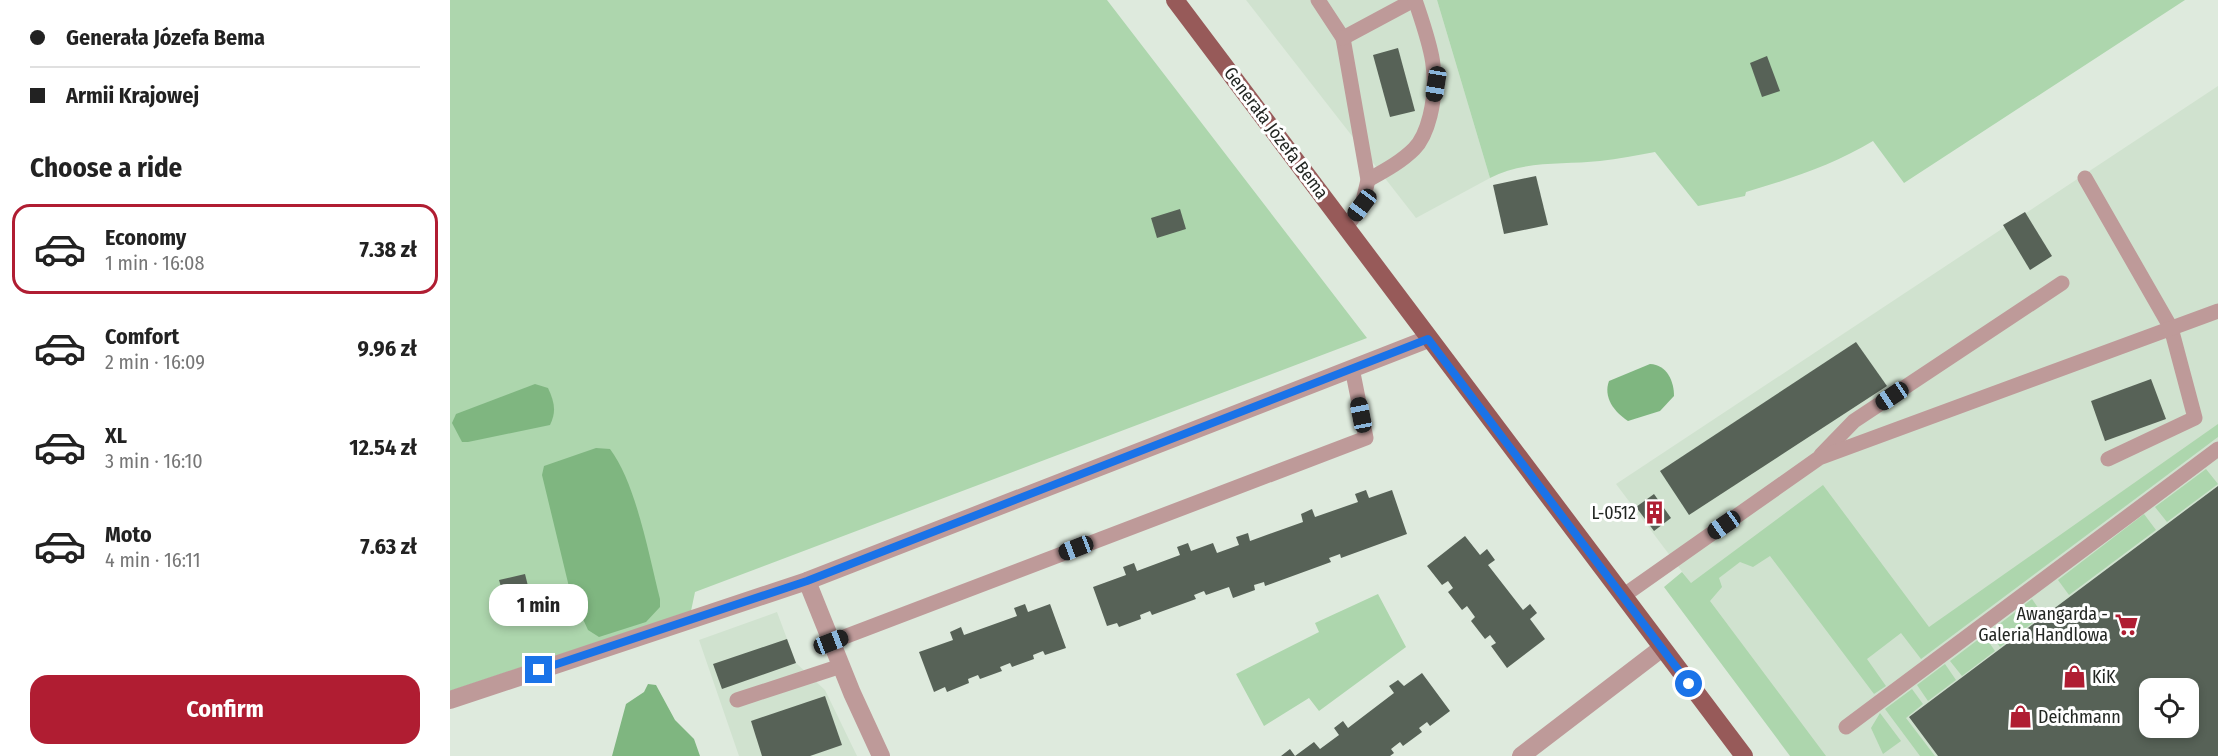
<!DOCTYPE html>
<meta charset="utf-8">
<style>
body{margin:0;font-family:"Fira Sans Condensed",sans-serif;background:#f6f6f6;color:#222;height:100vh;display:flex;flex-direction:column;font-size:22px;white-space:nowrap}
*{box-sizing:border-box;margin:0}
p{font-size:20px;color:#767676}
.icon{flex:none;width:33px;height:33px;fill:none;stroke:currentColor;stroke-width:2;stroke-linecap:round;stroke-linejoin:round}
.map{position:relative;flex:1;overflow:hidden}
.sheet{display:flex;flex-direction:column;background:#fff;width:450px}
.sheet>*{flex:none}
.guide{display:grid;align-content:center;height:132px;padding:0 30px;background:#fff}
.buttons{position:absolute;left:1689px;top:678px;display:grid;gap:12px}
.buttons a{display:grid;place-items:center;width:60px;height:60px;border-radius:12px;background:#fff;box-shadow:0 3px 9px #0003;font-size:30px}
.end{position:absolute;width:27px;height:27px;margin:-14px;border:8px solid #1a73e8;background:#fff;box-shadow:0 0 0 3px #fff}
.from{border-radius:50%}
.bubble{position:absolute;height:42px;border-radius:18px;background:#fff;box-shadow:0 3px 9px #0003;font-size:20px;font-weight:700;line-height:42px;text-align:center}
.car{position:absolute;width:18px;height:36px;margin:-18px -9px;border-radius:8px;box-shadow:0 0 4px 2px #0007;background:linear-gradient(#222 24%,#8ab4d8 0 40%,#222 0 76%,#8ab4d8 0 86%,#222 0)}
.guide b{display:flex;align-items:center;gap:21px;height:57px;font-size:22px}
.guide b+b{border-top:2px solid #e0e0e0}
.guide i{width:15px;height:15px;background:#222}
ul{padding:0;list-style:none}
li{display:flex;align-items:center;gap:18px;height:90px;margin:0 12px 9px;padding:0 18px;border:3px solid transparent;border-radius:18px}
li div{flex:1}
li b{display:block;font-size:22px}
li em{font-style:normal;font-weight:700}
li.on{border-color:#b01d32}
li>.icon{width:54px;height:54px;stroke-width:1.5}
h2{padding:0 30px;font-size:27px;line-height:72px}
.cta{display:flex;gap:12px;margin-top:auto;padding:12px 30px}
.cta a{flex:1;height:69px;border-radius:18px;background:#b01d32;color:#fff;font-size:24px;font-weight:700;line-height:69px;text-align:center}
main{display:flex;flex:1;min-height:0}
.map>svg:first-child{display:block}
</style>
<main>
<section class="sheet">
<div class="guide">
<b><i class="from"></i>Generała Józefa Bema</b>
<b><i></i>Armii Krajowej</b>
</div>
<h2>Choose a ride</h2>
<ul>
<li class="on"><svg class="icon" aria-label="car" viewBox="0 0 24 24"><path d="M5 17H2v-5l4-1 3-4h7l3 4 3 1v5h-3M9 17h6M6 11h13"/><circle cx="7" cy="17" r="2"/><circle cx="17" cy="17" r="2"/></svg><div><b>Economy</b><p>1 min · 16:08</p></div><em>7.38 zł</em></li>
<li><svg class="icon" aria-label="car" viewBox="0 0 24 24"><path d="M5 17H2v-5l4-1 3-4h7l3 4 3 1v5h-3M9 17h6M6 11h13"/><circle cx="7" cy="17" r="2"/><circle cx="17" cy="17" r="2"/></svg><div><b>Comfort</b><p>2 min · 16:09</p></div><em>9.96 zł</em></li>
<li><svg class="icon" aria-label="car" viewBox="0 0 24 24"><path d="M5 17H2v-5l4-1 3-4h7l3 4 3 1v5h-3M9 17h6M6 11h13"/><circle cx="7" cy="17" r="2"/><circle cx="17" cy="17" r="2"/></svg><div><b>XL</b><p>3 min · 16:10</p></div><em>12.54 zł</em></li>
<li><svg class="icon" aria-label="car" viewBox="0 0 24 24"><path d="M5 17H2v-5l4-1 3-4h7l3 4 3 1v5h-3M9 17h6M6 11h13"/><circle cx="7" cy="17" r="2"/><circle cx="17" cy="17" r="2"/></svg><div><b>Moto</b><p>4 min · 16:11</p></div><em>7.63 zł</em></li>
</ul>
<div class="cta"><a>Confirm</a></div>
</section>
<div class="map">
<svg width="1768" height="756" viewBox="0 0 1768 756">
<rect width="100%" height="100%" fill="#deeadd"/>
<g fill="#d0e2cf" fill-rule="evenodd">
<polygon points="796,0 987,0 1040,178 966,218"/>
<path d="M1768 86V756H1371L1166 484ZM1700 688H1738V728H1700Z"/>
<polygon points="327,612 346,663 375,690 407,756 289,756 249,640"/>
</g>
<g fill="#add6ad">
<polygon points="0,0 657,0 917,338 245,592 241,611 0,691"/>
<path d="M987 0H1735L1454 183 1423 141C1383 165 1340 179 1296 192L1295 196 1248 206 1205 152C1187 155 1168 159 1150 161 1113 165 1074 160 1040 178Z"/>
<polygon points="1768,424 1768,437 1471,659 1451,633 1417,659 1436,686 1424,694 1320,556 1303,567 1290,562 1269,578 1272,587 1260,601 1376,756 1340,756 1214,587 1232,572 1241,583 1373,485 1479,627"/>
<polygon points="1756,469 1768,484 1717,522 1705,507"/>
<polygon points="1694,514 1706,530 1619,595 1608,580"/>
<polygon points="928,594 956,647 869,711 859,698 814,726 786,674 869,632 865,623"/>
<polygon points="1582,599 1593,615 1550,647 1539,632"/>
<polygon points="1534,635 1545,651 1512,676 1500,661"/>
<polygon points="1495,664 1506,680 1478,701 1467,685"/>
<polygon points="1462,689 1473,704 1456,718 1485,756 1470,756 1435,709"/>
<polygon points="1430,713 1451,741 1433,754 1421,728"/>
</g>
<g fill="#7fb680">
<path d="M1200 364C1217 365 1224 381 1224 396L1210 411 1178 421C1164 412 1153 397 1159 381Z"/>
<path d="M85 384 98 388C104 401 107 411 100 425L18 442H12L2 423 6 414Z"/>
<path d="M146 448 160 449C186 483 199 556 210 599V607L196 622 149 637 138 630 120 591 92 475 94 466Z"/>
<polygon points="198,684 206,685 225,720 244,739 250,756 162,756 176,704 194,692"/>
</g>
<g fill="#576257" fill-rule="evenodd">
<polygon points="948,48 965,111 940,117 923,55"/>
<polygon points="1317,56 1330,91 1312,97 1300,63"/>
<polygon points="1086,176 1098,225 1054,234 1043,185"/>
<polygon points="730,209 736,229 707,238 701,218"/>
<polygon points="1575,212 1602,256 1580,270 1553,225"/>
<polygon points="1406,342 1437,386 1239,515 1210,471"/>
<polygon points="1701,379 1716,419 1655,441 1641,401"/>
<path d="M1768 486V756H1488L1459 717ZM1700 688H1738V728H1700Z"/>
<polygon points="916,490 919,498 942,490 957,534 891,558 890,554 879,558 881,562 815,586 814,582 804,585 805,590 783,598 779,587 756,595 754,591 744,595 746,599 702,615 700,611 690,615 691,619 669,627 667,623 657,626 643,587 676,575 673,567 684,563 687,571 730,555 727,547 738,543 741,551 763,543 767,553 789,545 786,537 798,533 800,541 853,522 851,514 862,509 865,517 908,502 905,494"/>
<polygon points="1204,494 1221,518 1204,531 1186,507"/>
<polygon points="1015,536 1030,555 1037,549 1045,560 1038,565 1073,610 1080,604 1087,613 1080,619 1095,639 1057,668 1041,646 1046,643 1040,635 1035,639 1021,621 1025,617 1017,606 1012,610 998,592 1003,588 998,581 992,585 977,566"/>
<polygon points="75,574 81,598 69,602 66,590 53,593 49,580"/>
<polygon points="575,604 578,612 600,604 616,648 595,655 593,651 583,655 584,659 562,667 560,663 550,667 552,671 530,679 528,675 518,679 519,683 497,692 495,687 484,692 469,652 503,640 500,632 511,627 514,635 567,616 564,608"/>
<polygon points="337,639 346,663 272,689 263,664"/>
<polygon points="972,673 1000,711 980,726 977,722 969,728 972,732 953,746 950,742 941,749 944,753 940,756 831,756 840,749 845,756 864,742 870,749 889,735 884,728 893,721 898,728 944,693 939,686 948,680 954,686"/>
<polygon points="375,696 392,745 360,756 312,756 301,721"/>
</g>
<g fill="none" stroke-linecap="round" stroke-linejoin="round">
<g stroke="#be9a99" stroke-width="15">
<polyline points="868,0 893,38 918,180 912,205 896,227"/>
<polyline points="893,38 964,0"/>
<polyline points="1635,178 1721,328 1745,418 1658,459"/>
<path d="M918 180C934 171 951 162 964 149 973 140 977 128 980 116 991 72 979 42 965 0"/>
<polyline points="1371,455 1404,421 1612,283"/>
<polyline points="1173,596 1369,458 1768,311"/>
<polyline points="381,642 916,438 902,368"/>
<polyline points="287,700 391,666"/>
<polyline points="1396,727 1768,449"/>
</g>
<g stroke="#be9a99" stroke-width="18">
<polyline points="357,581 402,693 431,756"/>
<polyline points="0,700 357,581 978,339"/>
<polyline points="1071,756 1212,648"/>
</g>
<polyline stroke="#975a59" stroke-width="18" points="725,0 1294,756"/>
</g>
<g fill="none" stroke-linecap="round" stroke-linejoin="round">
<polyline stroke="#1a73e8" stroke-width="8" points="89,670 357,581 978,339 1239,684"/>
</g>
<defs>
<symbol id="building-bare" viewBox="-9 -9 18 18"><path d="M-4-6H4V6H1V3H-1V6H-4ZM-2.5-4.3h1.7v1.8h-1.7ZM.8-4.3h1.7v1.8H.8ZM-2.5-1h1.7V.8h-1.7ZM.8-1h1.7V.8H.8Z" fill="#b01d32" stroke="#fff" stroke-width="2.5" paint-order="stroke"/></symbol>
<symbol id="supermarket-bare" viewBox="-9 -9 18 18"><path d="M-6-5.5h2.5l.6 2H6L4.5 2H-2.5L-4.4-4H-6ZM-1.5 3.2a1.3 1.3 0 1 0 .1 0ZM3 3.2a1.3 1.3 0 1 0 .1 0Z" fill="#b01d32" stroke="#fff" stroke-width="2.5" paint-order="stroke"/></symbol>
<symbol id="shop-bare" viewBox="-9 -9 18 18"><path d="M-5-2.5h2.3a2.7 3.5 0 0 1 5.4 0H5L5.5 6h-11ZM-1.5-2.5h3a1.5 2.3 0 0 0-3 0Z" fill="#b01d32" stroke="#fff" stroke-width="2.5" paint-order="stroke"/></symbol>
</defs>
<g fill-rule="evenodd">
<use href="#building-bare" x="1188" y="496" width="33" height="33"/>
<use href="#supermarket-bare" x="1660" y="608" width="33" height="33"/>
<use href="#shop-bare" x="1608" y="660" width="33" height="33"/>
<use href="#shop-bare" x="1554" y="700" width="33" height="33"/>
</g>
<g text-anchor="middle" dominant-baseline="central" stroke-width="6" stroke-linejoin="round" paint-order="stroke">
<g font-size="18" fill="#222622" stroke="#fff">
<text transform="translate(826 133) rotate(53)">Generała Józefa Bema</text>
</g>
<g font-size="18" fill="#222622" stroke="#fff" text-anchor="end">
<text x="1186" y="513">L-0512</text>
<text x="1658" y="614">Awangarda -<tspan x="1658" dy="21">Galeria Handlowa</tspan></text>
<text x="1642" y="677" text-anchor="start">KiK</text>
<text x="1588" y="717" text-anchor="start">Deichmann</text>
</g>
</g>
</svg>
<div class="buttons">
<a><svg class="icon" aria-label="locate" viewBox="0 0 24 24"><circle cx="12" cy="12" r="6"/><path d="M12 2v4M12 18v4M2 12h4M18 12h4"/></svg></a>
</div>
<i class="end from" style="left:1239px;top:684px"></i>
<i class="end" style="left:89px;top:670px"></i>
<div class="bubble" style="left:39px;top:584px;width:99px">1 min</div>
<i class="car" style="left:986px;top:84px;rotate:189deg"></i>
<i class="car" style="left:912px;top:205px;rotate:217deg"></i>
<i class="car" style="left:1442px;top:396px;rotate:236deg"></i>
<i class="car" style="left:911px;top:415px;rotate:349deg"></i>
<i class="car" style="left:1274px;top:525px;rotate:235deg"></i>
<i class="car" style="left:626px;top:548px;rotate:249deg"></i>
<i class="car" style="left:381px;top:642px;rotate:69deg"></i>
</div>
</main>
